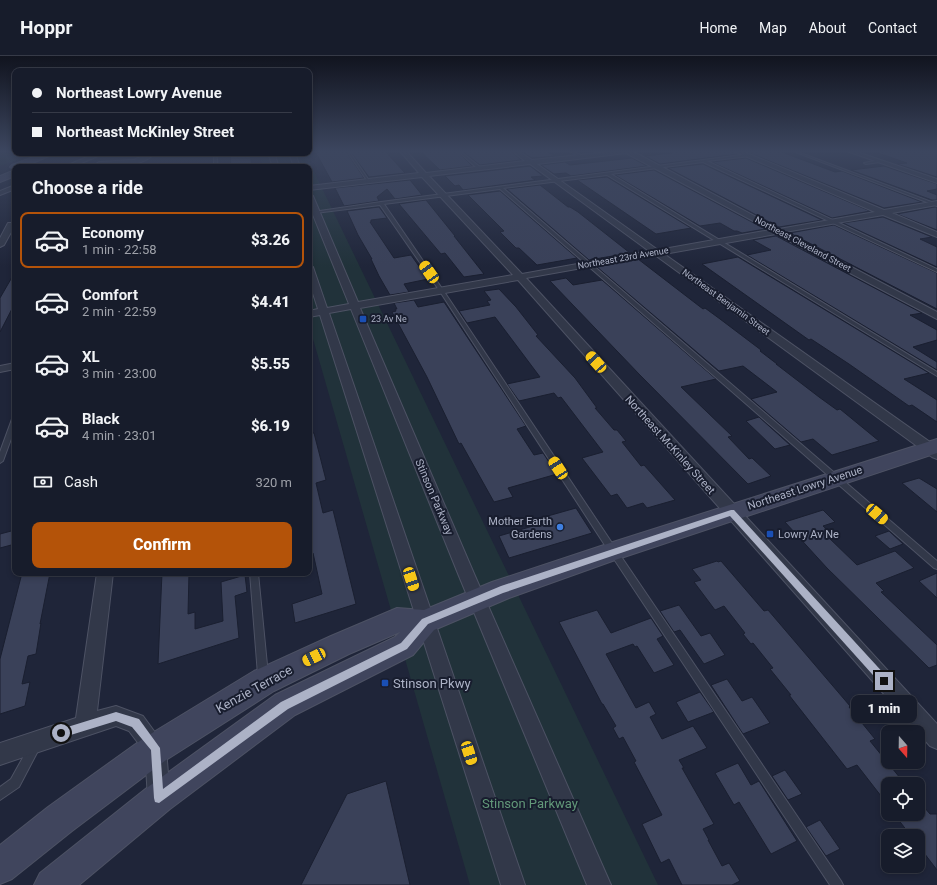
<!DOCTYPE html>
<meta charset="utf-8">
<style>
body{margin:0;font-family:Roboto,sans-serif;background:#242937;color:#f1f3f6;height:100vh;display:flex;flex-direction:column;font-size:15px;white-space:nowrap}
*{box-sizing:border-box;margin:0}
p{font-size:13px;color:#9ea1a9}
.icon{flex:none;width:22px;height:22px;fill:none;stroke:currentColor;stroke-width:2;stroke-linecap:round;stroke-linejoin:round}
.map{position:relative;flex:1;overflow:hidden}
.panel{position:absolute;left:12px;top:108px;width:300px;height:412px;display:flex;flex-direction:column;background:#171c2b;border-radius:8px;box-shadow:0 2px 6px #0003,0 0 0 1px #363a47}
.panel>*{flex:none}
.top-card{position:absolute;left:12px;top:12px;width:300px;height:88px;border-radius:8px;box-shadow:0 2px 6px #0003,0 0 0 1px #363a47;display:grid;align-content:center;height:88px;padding:0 20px;background:#171c2b}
.needle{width:26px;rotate:160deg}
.fabs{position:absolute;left:881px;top:669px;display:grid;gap:8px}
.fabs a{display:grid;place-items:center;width:44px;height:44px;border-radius:8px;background:#171c2b;box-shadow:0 2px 6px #0003,0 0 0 1px #363a47;font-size:20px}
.end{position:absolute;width:18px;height:18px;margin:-9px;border:5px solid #acb2c6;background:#111;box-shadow:0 0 0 2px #111}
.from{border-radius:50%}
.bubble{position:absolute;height:28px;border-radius:8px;background:#171c2b;box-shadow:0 2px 6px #0003,0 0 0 1px #363a47;font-size:13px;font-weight:800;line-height:28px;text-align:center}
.car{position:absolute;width:12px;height:24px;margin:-12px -6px;border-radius:5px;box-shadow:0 0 3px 1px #0007;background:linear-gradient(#f5c518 24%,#345 0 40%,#f5c518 0 76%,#345 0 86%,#f5c518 0)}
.top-card b{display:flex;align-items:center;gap:14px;height:38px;font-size:15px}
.top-card b+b{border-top:1px solid #363a47}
.top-card i{width:10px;height:10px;background:#f1f3f6}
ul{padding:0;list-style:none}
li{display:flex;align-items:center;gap:12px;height:56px;margin:0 8px 6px;padding:0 12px;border:2px solid transparent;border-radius:8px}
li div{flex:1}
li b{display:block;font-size:15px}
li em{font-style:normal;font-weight:800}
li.current{border-color:#b45309}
li>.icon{width:36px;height:36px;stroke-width:1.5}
h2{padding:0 20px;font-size:18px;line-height:48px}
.pay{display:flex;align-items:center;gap:10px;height:44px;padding:0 20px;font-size:15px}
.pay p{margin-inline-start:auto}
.button{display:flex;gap:8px;margin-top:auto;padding:8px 20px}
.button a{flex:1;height:46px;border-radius:8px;background:#b45309;color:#fff;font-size:16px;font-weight:800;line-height:46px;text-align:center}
header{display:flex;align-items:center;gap:24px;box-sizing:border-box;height:56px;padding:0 20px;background:#171c2b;border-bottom:1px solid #363a47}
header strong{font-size:19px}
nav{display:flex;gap:22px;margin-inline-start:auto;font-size:14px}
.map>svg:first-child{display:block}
</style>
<header>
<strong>Hoppr</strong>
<nav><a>Home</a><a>Map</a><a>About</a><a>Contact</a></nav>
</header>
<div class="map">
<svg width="937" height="829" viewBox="0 0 937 829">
<rect width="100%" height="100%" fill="#1f2539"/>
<g fill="#21323a">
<polygon points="0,95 15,95 15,97 36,97 0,110"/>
<polygon points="259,97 305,97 658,829 470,829 309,269 309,111 263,111"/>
</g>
<g fill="#3a4159" stroke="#1a1f30">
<polygon points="315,95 346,95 364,122 332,126"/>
<polygon points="350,95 385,95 405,117 369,121"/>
<polygon points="420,95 457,95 472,110 440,114"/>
<polygon points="462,95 511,95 521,104 480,109"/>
<polygon points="520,95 546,95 555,100 532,102"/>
<polygon points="667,95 734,95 737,98 660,108 645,100 672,97"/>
<polygon points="745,95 779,95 835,116 842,115 922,146 884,152"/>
<polygon points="879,95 937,95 937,121 897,108 907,107 878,97"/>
<polygon points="230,97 250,97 252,111 231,111"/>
<polygon points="632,102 647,110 571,120 566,117 554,118 541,109 565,106 570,109"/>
<polygon points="746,102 870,155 832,162 712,106"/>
<polygon points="703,108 822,164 779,171 668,112"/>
<polygon points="530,110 543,120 531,121 535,124 463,134 459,129 455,130 445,120"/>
<polygon points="884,110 937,128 937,133 927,135 937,139 937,144 932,144 851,114"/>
<polygon points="654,114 765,173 742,177 737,175 734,175 720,167 700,170 615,119"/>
<polygon points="607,121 691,172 656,178 577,124"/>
<polygon points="410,124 422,139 395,143 387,133 377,141 379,145 344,150 335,132"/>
<polygon points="540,129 568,151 570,151 578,156 630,197 589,204 507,133"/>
<polygon points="500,135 577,202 537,209 519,192 516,192 500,176 504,175 468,139"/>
<polygon points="426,144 455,180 454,180 484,218 464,221 445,197 441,198 399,148"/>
<polygon points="379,151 387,162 371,164 371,166 370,166 394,202 411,199 428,223 404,228 409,236 390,239 379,220 371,203 372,203 358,179 347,155"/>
<polygon points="935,151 937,151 937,174 897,158"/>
<polygon points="883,161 932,181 920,183 937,191 937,211 843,167"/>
<polygon points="834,169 937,217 937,253 790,177"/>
<polygon points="776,180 922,257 910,259 937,274 937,284 913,291 937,306 937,314 747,199 771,194 753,184"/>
<polygon points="738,201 929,317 904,323 937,344 937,366 912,349 909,350 849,308 811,283 809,284 702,208"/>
<polygon points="638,203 703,253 705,252 720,263 761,294 760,295 777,308 776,308 819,341 837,354 840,353 879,385 832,399 813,383 801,386 751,343 777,336 743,310 719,315 597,211"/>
<polygon points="15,216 15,247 0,276 0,242"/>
<polygon points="566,222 573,229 602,224 716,323 681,331 732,380 728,381 749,403 752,402 771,420 748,428 639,318 550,225"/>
<polygon points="499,233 516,251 538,279 536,280 575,322 597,352 595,352 614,374 617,374 626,385 622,386 641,410 644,409 675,444 647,452 643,447 627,452 617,438 611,440 582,402 603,396 561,341 558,342 554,337 519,345 507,328 540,321 495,261 467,267 459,255 490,249 487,245 491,244 484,235"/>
<polygon points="414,244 418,251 444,246 526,370 517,373 534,399 543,397 557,418 508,432 513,441 494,446 461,387 459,388 427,321 392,256 396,255 395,253 397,253 394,247"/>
<polygon points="759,361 790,389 775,393 746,365"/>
<polygon points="309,377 314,377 326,424 316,427 323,457 333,454 356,548 295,567 292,548 322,538 313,497 309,499 309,481 311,480 309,469"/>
<polygon points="919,422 937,433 937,456 902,427"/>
<polygon points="576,452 592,477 509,502 499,480 533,470 530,465"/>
<polygon points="823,454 835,466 823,470 832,478 827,480 857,509 895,495 914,512 876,527 884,535 881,536 937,589 937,609 929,612 827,512 785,466"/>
<polygon points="15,474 15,488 0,492 0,478"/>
<polygon points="889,475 903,488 890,493 875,480"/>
<polygon points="717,505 718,506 721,505 764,555 768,554 850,650 849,651 875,683 870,685 905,728 888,728 888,749 857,709 847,713 789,639 791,639 770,613 773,612 753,587 751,588 743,578 745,577 724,550 715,554 694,526 701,524 692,513"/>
<polygon points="22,517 50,517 40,568 41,567 36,598 28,600 22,628 30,626 25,650 0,658 0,603"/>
<polygon points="162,517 189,517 188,558 195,556 195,573 223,565 221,526 245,519 247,536 235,540 239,582 158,608"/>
<polygon points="937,517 937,542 919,525"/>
<polygon points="679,549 701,580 710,577 725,599 704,608 680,574 674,576 660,555"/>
<polygon points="597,554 611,577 651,562 663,580 657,583 674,609 654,617 637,590 635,591 633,588 606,598 636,652 649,646 656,658 650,661 662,683 693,670 707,692 679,704 684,712 682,712 714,768 703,773 709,784 708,784 722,810 729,807 740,825 732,829 682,829 669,803 661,807 642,768 662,759 634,706 636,705 623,681 619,683 613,672 616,670 603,648 602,648 559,566"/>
<polygon points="727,623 742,645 752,641 770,667 743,678 711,629"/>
<polygon points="700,636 714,656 688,666 676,646"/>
<polygon points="738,707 751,729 759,725 797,785 771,798 739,746 734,749 715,717"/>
<polygon points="785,714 802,738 788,744 772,720"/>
<polygon points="386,725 410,829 301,829 347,738"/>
<polygon points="918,744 930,758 937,758 937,814 918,789 918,780 911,780 894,758 918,758"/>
<polygon points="820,764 840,793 826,800 806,771"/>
</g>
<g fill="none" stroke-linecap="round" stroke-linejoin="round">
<defs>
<g id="service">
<polygon points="347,95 349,95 370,126 368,126"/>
<polygon points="458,95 460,95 480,111 480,113 478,113"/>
<polygon points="570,95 572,95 583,100 580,101"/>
<polygon points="793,95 795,95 937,148 937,150"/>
<polygon points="214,97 216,97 218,111 214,111"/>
<polygon points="749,98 750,100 707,105 937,213 937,216 703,106 611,118 937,316 937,320 607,119 503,132 937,505 937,513 934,512 500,133 384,148 443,234 616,493 841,825 843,829 830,829 610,497 439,234 380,149 315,157 313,156 381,146"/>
<polygon points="879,104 880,106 866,108 864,107"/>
<polygon points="15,361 15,372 3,405 0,407 0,396 12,363"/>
<polygon points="250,517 258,517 268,619 266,622 263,624 260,622 258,619"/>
<polygon points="35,686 39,687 40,691 19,731 0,744 0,731 11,723 31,687"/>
</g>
<g id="minor">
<path d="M400 95H406L426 117 525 105 512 95H518L532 104 618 95H632L779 173 875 156 736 96 735 95H742L884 154 937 145V149L892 157 937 176V181L883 159 785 176 937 256V263L776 178 664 198 937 391V403L932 401 655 199 526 222 937 668V693L930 690 518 224 360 252 475 520 611 829H587L459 520 351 253 329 257 525 829H501L320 259 309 261V255L318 253 309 225V208L313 211 327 252 349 248 309 149V138L313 140 358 246 513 219 422 121 309 134V130L419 117ZM626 97 770 174 658 194 537 108ZM530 108 649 195 522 218 429 120Z"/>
<polygon points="847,95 854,95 937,123 937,127"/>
<polygon points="97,97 105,97 72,111 63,111"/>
<path d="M148 97H155C141 112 118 109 99 110L96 108 99 106 134 104Z"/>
<polygon points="268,97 274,97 279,111 273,111"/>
<polygon points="289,97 295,97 300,111 294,111"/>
<polygon points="15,129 15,133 0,139 0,135"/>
<polygon points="8,167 14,167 15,169 4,189 0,191 0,182"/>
<polygon points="15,307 15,313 0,316 0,310"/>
<polygon points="97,517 113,517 97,655 116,650 143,660 162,686 166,693 170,742 167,750 159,753 151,750 148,742 145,696 129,675 116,670 0,709 0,687 76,662"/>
</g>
<g id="secondary">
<polygon points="44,97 56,97 23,111 15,111 15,114 10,111 12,109"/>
<polygon points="15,114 15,120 0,126 0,120"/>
<polygon points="937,383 937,397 618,503 509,542 434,574 413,599 295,659 170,753 79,829 34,829 40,817 148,731 275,639 395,581 400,576 349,598 274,635 166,704 72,775 12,823 0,828 0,789 48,751 144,682 254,615 331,580 397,552 424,554 492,526 613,486"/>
</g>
</defs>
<use href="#service" stroke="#4d5264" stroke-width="2"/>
<use href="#minor" stroke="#4d5264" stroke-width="2"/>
<use href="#secondary" stroke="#4d5264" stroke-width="2"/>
<use href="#service" fill="#323849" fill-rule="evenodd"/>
<use href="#minor" fill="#323849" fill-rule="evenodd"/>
<use href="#secondary" fill="#40455d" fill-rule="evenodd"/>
</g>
<linearGradient id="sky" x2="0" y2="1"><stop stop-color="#11141f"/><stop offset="0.45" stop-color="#3c465f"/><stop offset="1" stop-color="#3c465f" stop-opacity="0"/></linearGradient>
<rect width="937" height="211" fill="url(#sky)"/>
<polygon fill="#acb2c6" points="731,454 734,454 887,621 888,625 887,628 884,629 881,628 730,460 503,537 428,568 407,593 288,653 159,747 155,746 154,742 151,694 132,671 116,665 61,682 58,681 57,677 58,674 61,673 116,656 139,663 160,692 163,733 281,646 401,587 422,563 501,530"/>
<g fill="#1a4fb4" stroke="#181d2e" stroke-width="1.5">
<rect x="359" y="259" width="8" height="8" rx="2"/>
<rect x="766" y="474" width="8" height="8" rx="2"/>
<rect x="381" y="623" width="8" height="8" rx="2"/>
</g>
<circle fill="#3f7fe0" stroke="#181d2e" stroke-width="1.5" cx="560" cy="471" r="4"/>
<g text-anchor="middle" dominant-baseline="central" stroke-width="4" stroke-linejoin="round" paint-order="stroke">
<g font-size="9" fill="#acb2c6" stroke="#181d2e">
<text transform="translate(803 188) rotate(28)">Northeast Cleveland Street</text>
<text transform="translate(623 202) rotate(-10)">Northeast 23rd Avenue</text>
<text transform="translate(726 246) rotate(36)">Northeast Benjamin Street</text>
</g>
<g font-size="9" fill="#acb2c6" stroke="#181d2e" text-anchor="start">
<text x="371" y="263">23 Av Ne</text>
</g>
<g font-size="11" fill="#acb2c6" stroke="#181d2e">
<text transform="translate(670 389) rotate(48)">Northeast McKinley Street</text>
<text transform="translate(805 432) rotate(-18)">Northeast Lowry Avenue</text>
<text transform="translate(434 441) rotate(67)">Stinson Parkway</text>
</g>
<g font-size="11" fill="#acb2c6" stroke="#181d2e" text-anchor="end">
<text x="552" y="465">Mother Earth<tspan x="552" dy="13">Gardens</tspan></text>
<text x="778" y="478" text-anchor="start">Lowry Av Ne</text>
</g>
<g font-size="13" fill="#acb2c6" stroke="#181d2e" text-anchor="start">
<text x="393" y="627">Stinson Pkwy</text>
</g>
<g font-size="13" fill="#acb2c6" stroke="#181d2e">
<text transform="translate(254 633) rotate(-29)">Kenzie Terrace</text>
</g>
<g font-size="13" fill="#629879" stroke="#181d2e">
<text x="530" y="747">Stinson Parkway</text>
</g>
</g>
</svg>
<div class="fabs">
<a><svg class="needle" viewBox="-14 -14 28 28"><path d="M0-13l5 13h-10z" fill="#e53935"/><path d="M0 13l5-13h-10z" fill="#9ea1a9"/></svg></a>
<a><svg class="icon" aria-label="locate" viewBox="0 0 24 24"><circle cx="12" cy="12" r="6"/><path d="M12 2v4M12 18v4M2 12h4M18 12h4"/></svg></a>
<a><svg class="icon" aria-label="layers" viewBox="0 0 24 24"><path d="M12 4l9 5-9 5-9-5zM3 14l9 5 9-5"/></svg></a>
</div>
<i class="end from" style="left:61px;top:677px"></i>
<i class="end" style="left:884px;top:625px"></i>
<div class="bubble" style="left:851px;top:639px;width:66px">1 min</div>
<i class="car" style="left:429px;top:216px;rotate:325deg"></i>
<i class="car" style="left:596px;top:306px;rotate:318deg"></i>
<i class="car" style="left:558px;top:412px;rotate:327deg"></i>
<i class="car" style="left:877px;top:458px;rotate:131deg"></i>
<i class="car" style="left:411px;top:523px;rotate:162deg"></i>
<i class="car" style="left:314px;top:601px;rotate:244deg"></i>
<i class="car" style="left:469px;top:697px;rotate:162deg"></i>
<div class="top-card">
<b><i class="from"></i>Northeast Lowry Avenue</b>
<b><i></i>Northeast McKinley Street</b>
</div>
<section class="panel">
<h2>Choose a ride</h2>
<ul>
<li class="current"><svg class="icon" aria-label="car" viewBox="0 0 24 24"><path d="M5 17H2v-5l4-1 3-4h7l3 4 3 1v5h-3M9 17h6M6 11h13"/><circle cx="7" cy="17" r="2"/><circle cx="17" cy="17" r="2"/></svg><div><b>Economy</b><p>1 min · 22:58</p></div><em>$3.26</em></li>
<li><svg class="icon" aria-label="car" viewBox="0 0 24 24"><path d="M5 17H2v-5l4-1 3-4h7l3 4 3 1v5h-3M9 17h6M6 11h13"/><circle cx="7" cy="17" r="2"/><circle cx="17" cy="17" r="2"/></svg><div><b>Comfort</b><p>2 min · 22:59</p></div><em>$4.41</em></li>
<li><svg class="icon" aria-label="car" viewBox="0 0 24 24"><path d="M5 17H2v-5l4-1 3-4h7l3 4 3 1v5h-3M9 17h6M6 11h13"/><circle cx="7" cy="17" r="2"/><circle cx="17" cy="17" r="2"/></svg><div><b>XL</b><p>3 min · 23:00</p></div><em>$5.55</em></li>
<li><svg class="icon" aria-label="car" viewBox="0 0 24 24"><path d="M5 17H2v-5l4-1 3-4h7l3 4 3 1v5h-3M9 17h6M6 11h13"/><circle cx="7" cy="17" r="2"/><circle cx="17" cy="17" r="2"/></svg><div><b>Black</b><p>4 min · 23:01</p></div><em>$6.19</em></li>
</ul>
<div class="pay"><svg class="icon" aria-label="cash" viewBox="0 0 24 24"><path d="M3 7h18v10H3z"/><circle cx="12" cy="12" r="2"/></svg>Cash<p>320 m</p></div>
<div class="button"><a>Confirm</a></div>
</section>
</div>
